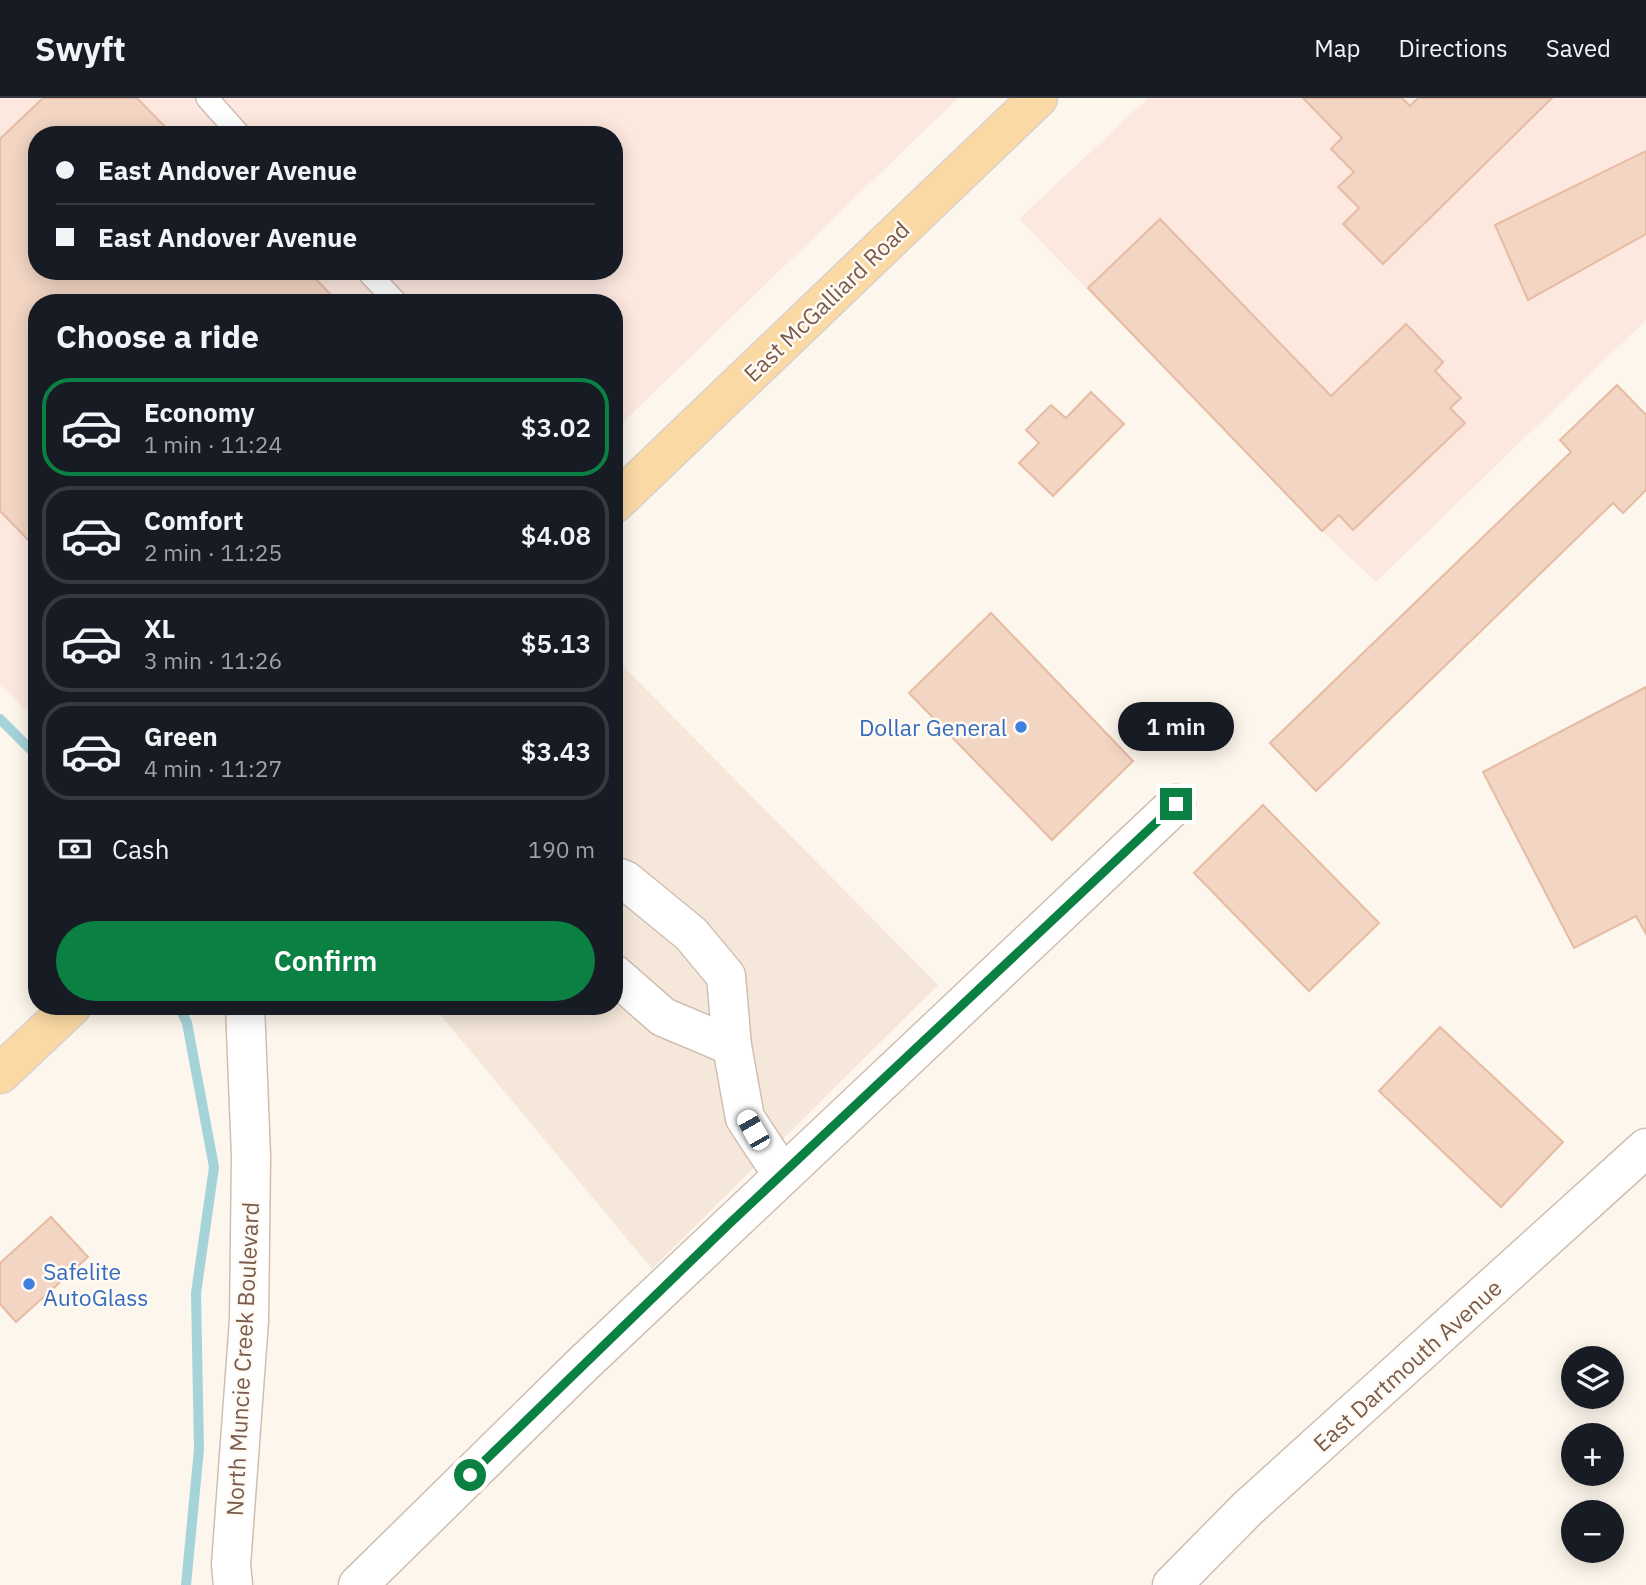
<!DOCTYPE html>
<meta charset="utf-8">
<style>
body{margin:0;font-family:"IBM Plex Sans",sans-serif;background:#20242c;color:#f1f3f6;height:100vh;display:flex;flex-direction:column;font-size:26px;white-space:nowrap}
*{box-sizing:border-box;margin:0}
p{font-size:23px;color:#9ea1a6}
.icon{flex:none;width:38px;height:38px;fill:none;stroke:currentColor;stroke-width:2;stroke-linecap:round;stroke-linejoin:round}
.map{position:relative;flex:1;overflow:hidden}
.panel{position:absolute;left:28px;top:196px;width:595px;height:721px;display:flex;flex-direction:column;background:#171b24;border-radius:28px;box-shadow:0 4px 18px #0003}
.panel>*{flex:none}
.banner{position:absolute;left:28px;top:28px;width:595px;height:154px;border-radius:28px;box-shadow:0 4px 18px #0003;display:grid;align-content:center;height:154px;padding:0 28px;background:#171b24}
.controls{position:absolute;left:1561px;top:1248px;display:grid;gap:14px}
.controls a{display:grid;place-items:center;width:63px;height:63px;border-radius:50%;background:#171b24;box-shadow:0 4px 18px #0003;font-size:35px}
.end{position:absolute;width:32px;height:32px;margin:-16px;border:9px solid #0b8043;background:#fff;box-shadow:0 0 0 4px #fff}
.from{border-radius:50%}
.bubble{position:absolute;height:49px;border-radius:24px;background:#171b24;box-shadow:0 4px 18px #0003;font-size:23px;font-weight:600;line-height:49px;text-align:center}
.car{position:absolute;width:21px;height:42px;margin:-21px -10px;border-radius:9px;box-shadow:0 0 5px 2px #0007;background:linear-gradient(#fff 24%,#345 0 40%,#fff 0 76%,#345 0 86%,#fff 0)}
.banner b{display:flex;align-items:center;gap:24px;height:66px;font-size:26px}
.banner b+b{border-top:2px solid #363941}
.banner i{width:18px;height:18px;background:#f1f3f6}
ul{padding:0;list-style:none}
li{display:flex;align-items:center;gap:21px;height:98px;margin:0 14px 10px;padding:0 14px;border:4px solid #363941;border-radius:28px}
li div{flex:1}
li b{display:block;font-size:26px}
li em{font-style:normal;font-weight:600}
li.selected{border-color:#0b8043}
li>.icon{width:63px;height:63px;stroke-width:1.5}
h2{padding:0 28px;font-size:32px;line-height:84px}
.pay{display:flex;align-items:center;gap:18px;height:77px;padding:0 28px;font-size:26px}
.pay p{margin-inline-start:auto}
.cta{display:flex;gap:14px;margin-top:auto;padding:14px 28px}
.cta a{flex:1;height:80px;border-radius:42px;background:#0b8043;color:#fff;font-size:28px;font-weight:600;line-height:80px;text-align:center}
header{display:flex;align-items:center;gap:42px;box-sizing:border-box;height:98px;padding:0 35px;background:#171b24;border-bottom:2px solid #363941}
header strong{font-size:33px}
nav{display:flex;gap:38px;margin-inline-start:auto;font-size:24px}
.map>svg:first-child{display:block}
</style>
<header>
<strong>Swyft</strong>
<nav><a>Map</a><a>Directions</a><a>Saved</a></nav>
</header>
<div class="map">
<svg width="1646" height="1487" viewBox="0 0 1646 1487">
<rect width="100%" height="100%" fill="#fdf6ec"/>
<polygon fill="#f5e8da" points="614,559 938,887 652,1171 433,908 614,908"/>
<g fill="#fde8e0" fill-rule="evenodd">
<path d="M0 0H958L614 333V205H37V623L0 587ZM37 37H614V173H37Z"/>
<polygon points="1148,0 1646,0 1646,222 1376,484 1322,433 1019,121"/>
</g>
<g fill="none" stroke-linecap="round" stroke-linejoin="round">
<g stroke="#a5d3da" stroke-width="10">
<polyline points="0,621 37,658"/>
<polyline points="179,908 187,925 214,1069 196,1195 199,1351 186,1487"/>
</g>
</g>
<g fill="#f3d5c3" stroke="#e6bba3" stroke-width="2">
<polygon points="43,0 137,0 173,37 37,37 37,173 308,173 339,205 37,205 37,451 0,413 0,41"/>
<polygon points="1303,0 1402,0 1410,8 1418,0 1552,0 1383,166 1343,126 1359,110 1338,89 1354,74 1331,51 1342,40"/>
<polygon points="1646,53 1646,136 1528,202 1495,127"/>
<polygon points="1160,121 1331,298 1406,226 1443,264 1435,273 1461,300 1450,310 1465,325 1353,432 1339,417 1322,433 1088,190"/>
<polygon points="1617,287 1646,317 1646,392 1623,415 1613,405 1316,693 1270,645 1571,354 1560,342"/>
<polygon points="1091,294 1124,326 1053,398 1019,365 1039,345 1026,332 1051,307 1066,320"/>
<polygon points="991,515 1133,663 1052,742 909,595"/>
<polygon points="1646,589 1646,836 1636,818 1574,850 1483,674"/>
<polygon points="1263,707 1379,825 1309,893 1194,775"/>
<polygon points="1440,929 1563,1044 1501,1109 1379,993"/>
<polygon points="51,1119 88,1159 16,1224 0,1206 0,1165"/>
</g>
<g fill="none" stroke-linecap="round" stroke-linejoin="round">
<defs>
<g id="service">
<polyline points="207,0 240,37"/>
<polyline points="367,173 397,205"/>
</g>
<g id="minor">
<polyline points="614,778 625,782 691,836 726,878 732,948 745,1020 772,1061 785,1073"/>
<polyline points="614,876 663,919 732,948"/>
<polyline points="233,1487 231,1467 249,1222 251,1058 245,908"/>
<polyline points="358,1487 582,1267 1176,706"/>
<polyline points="1172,1487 1248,1410 1646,1050"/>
</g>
<g id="primary">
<polyline points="614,406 1038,0"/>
<polyline points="0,976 72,908"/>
</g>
</defs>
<use href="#service" stroke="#d1beb0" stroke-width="24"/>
<use href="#minor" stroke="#d1beb0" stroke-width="41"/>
<use href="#primary" stroke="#dad1cd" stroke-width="41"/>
<use href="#service" stroke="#fff" stroke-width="21"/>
<use href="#minor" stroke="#fff" stroke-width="38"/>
<use href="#primary" stroke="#fbd9a5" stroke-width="38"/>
</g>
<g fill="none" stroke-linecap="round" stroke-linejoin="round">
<polyline stroke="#0b8043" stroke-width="9" points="470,1377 729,1126 1176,706"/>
</g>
<g fill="#3f7fe0" stroke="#fffaf3" stroke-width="2.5">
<circle cx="1021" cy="629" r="7"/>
<circle cx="29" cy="1186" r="7"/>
</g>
<g text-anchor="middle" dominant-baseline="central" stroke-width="5" stroke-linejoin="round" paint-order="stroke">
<g font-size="23" fill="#7a5c4d" stroke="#fffaf3">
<text transform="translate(826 203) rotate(-44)">East McGalliard Road</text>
<text transform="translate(242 1261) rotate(-87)">North Muncie Creek Boulevard</text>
<text transform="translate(1407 1267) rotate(-42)">East Dartmouth Avenue</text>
</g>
<g font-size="23" fill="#366cbe" stroke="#fffaf3" text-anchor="end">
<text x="1007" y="629">Dollar General</text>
<text x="43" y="1173" text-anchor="start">Safelite<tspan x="43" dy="26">AutoGlass</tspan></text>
</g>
</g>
</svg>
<div class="controls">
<a><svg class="icon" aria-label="layers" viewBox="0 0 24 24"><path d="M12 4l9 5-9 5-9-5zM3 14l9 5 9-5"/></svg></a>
<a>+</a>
<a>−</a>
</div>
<i class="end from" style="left:470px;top:1377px"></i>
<i class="end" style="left:1176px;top:706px"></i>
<div class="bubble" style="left:1118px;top:604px;width:116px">1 min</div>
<i class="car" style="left:753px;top:1032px;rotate:330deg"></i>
<div class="banner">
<b><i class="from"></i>East Andover Avenue</b>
<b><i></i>East Andover Avenue</b>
</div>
<section class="panel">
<h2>Choose a ride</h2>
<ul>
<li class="selected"><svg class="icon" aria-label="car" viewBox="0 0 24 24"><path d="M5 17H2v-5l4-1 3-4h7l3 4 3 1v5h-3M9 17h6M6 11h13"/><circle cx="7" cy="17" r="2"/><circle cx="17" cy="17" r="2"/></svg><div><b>Economy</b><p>1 min · 11:24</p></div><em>$3.02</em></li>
<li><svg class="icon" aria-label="car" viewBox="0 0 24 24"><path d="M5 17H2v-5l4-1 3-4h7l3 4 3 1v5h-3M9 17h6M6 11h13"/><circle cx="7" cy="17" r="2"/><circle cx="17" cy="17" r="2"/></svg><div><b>Comfort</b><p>2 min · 11:25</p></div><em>$4.08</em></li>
<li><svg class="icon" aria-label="car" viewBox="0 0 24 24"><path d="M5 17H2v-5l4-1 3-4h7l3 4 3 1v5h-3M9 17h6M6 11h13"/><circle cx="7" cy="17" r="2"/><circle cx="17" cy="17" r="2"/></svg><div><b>XL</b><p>3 min · 11:26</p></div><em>$5.13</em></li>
<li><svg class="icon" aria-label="car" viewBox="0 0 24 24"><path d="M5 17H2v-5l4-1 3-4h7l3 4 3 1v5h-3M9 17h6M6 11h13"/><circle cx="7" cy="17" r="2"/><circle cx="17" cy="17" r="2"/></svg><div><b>Green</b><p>4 min · 11:27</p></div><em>$3.43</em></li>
</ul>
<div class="pay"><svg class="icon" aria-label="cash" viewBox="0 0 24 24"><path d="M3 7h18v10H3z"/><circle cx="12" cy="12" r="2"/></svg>Cash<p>190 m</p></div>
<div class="cta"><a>Confirm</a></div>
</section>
</div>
